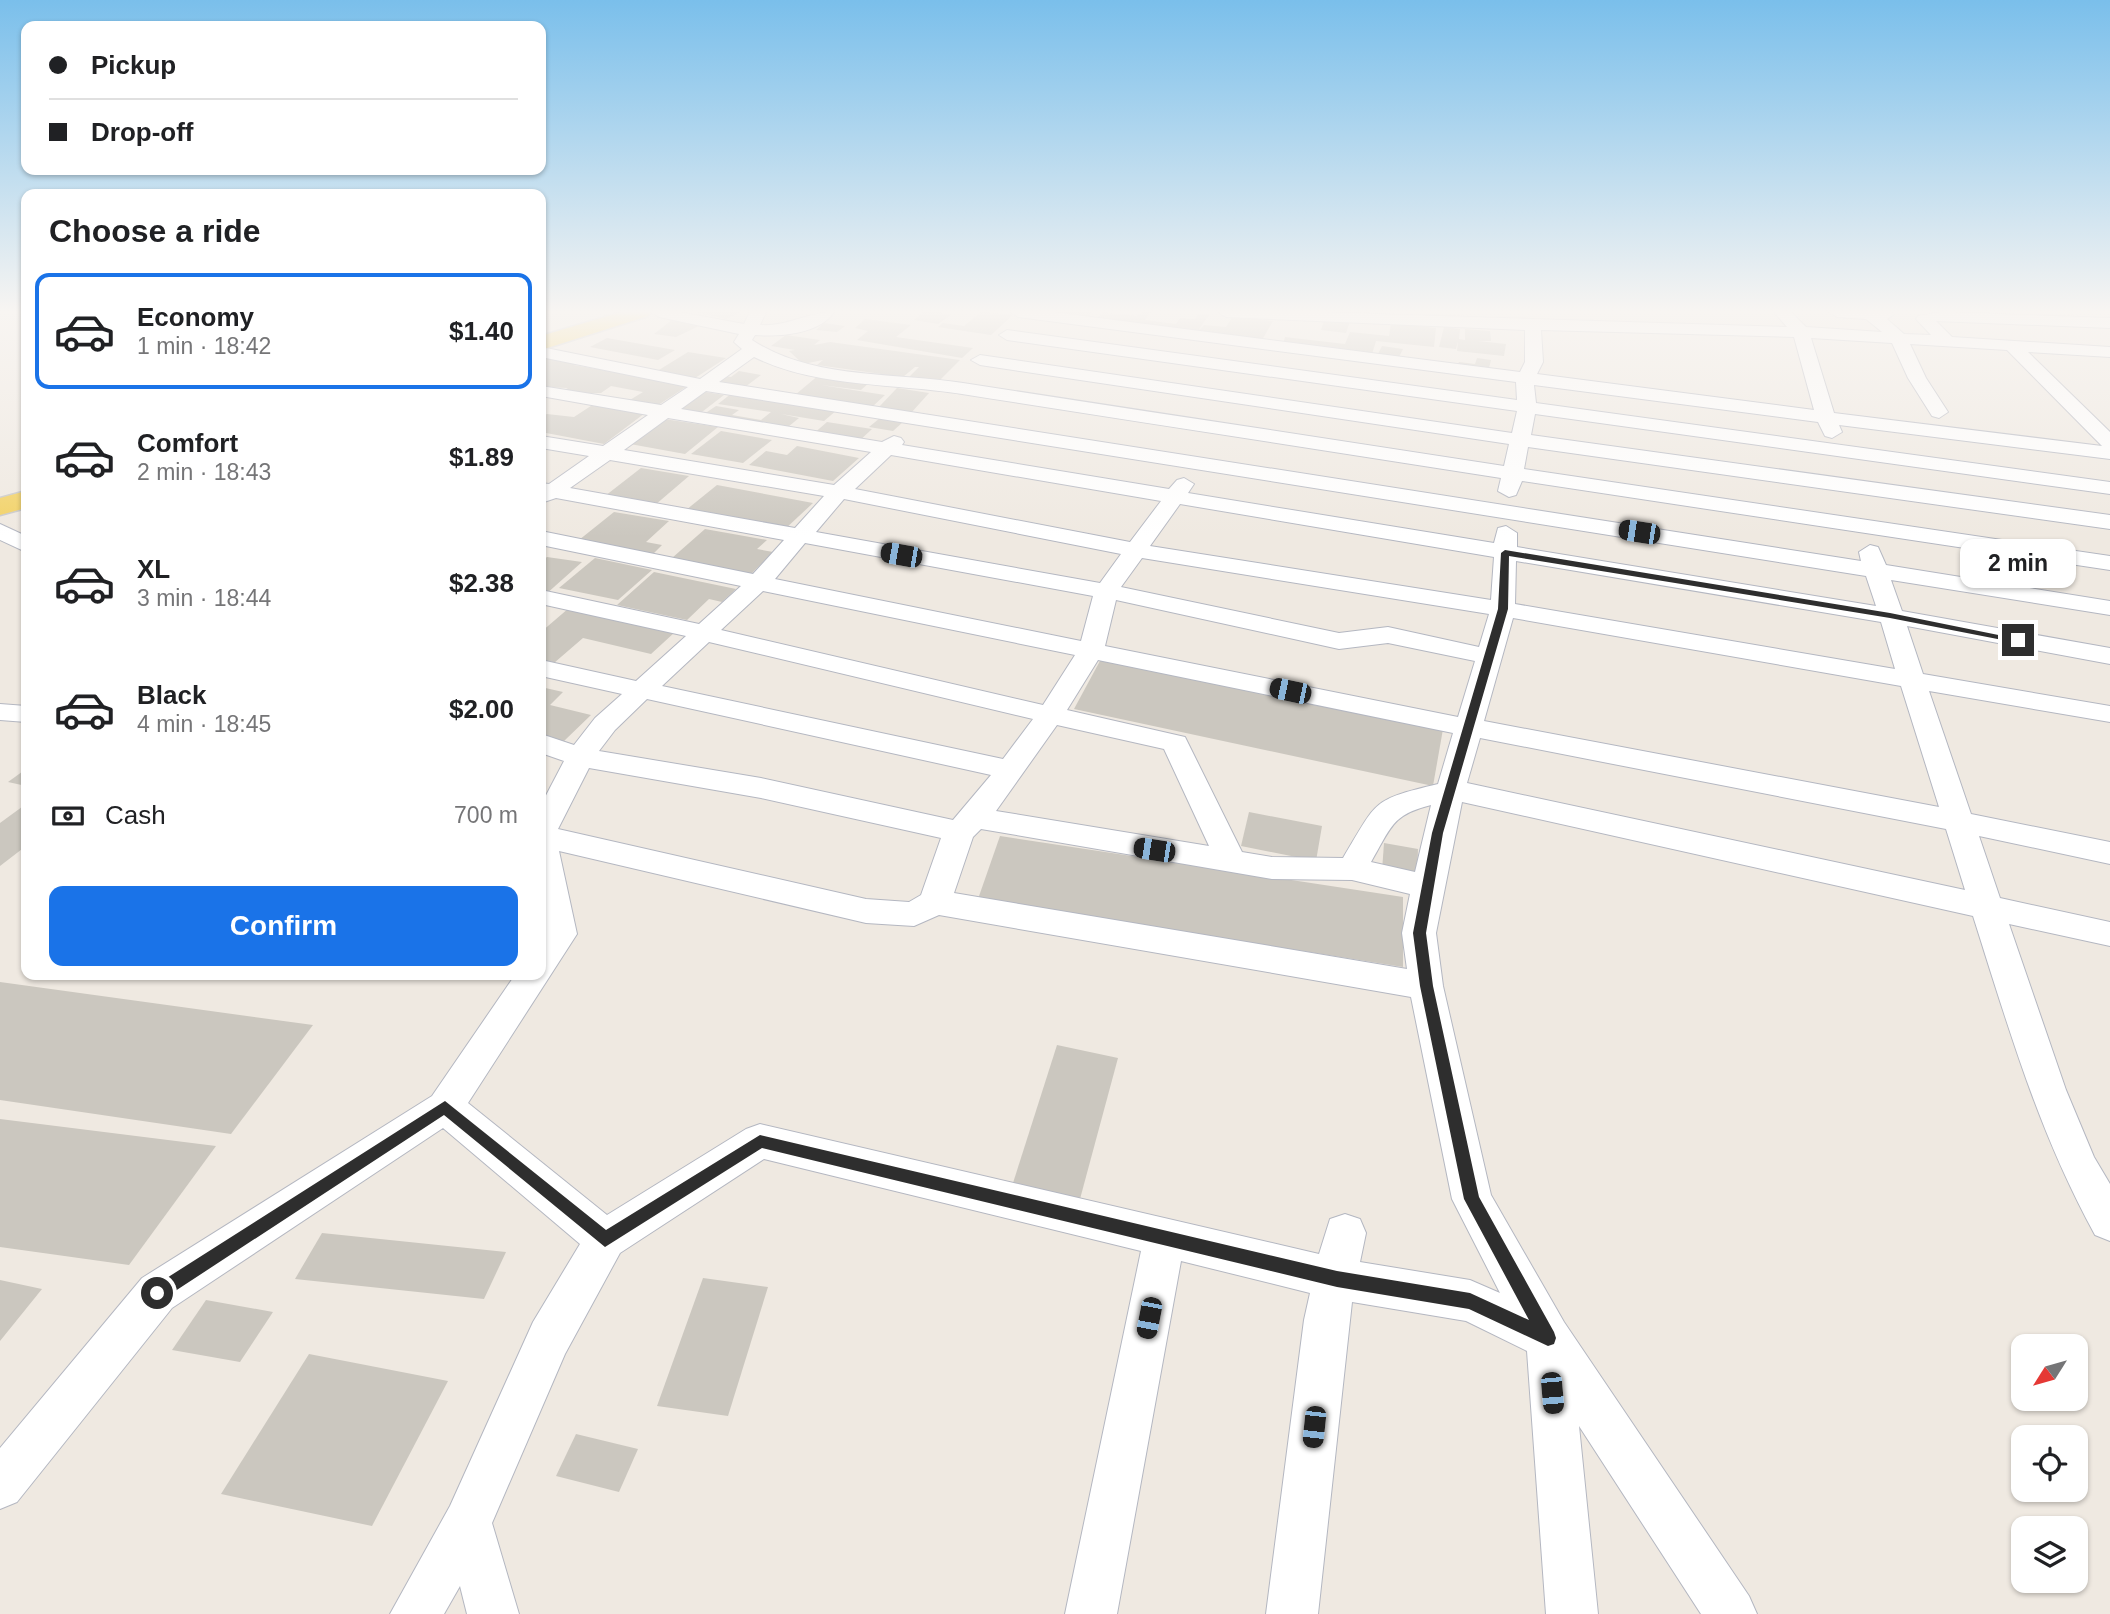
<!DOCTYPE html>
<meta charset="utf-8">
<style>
body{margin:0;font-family:Helvetica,sans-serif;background:#f6f6f6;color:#202124;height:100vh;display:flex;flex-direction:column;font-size:26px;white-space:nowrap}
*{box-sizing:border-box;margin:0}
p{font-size:23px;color:#757577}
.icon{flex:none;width:38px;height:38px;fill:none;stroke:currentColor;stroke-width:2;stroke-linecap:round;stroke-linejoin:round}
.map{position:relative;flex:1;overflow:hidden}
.sheet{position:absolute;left:21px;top:189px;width:525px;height:791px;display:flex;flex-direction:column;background:#fff;border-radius:14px;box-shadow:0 2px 5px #0004}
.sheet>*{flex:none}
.guide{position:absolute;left:21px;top:21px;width:525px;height:154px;border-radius:14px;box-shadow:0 2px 5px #0004;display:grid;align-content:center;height:154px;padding:0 28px;background:#fff}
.needle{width:46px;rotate:233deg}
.controls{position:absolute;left:2011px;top:1334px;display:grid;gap:14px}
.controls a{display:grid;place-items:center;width:77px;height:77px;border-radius:14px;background:#fff;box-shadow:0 2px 5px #0004;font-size:35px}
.end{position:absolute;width:32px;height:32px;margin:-16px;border:9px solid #2e2e2e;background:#fff;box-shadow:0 0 0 4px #fff}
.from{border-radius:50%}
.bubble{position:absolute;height:49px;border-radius:14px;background:#fff;box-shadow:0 2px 5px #0004;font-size:23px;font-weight:700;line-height:49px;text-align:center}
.car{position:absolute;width:21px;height:42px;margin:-21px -10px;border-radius:9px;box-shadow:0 0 5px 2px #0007;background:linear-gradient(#222 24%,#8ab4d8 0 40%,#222 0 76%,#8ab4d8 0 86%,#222 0)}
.guide b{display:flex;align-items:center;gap:24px;height:66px;font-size:26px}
.guide b+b{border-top:2px solid #e0e0e0}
.guide i{width:18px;height:18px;background:#202124}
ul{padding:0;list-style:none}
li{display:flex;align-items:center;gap:21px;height:116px;margin:0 14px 10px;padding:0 14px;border:4px solid transparent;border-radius:14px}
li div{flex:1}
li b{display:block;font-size:26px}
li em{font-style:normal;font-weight:700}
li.selected{border-color:#1a73e8}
li>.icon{width:63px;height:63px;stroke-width:1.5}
h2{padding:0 28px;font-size:32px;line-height:84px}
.pay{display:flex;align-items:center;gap:18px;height:77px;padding:0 28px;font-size:26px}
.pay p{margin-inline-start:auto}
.cta{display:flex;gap:14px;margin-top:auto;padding:14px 28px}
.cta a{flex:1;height:80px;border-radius:14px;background:#1a73e8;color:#fff;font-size:28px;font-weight:700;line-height:80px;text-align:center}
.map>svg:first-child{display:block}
</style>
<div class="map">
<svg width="2110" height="1614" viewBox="0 0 2110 1614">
<rect width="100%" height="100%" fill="#efe9e1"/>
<g fill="#cbc7bf">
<polygon points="696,312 740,312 726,319"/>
<polygon points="923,312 936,312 952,314 938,324 914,320"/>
<polygon points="981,312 1014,314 991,335 938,327 943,323 964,326"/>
<polygon points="1058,312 1092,312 1087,318"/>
<polygon points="1103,312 1137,316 1141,312 1151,312 1145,320 1176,324 1180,318 1195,319 1199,314 1209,315 1198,331 1204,325 1226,327 1233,316 1273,321 1262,340 1097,319"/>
<polygon points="1325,318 1350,321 1346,333 1321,330"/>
<polygon points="673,319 703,324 676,337 654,334"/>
<polygon points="865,319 911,325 896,337 973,348 962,358 857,340 868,331 855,328"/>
<polygon points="824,323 845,326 837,332 816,330"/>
<polygon points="1391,323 1436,328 1434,347 1376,341 1372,354 1283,344 1285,337 1345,344 1350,332 1389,336"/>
<polygon points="1444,327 1460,329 1459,339 1465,340 1465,329 1490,331 1491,341 1478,341 1506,344 1504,356 1457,351 1458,341 1456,349 1439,347"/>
<polygon points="786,335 820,340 814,345 830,342 960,360 937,383 907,379 919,367 915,367 903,377 817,365 823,360 803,364 789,351 795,350 771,346"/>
<polygon points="607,338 675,350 658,360 590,347"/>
<polygon points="1382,346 1403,349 1399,357 1378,354"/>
<polygon points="688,352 726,358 692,380 654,373"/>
<polygon points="541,356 577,363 574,365 689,385 652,409 625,403 643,392 611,386 601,393 572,393 562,391 568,388 541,387"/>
<polygon points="1477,358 1491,360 1488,372 1457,367 1459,362 1475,364"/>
<polygon points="739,371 761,375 745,387 712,382 721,375 731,377"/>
<polygon points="820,374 870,382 861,390 821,385 885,395 872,407 795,395"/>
<polygon points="897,388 929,393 911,413 878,408"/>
<polygon points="699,391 724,395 698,415 673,411"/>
<polygon points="732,393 837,410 824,421 781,414 799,418 783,431 701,416 716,406 739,410 732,415 761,420 771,412 718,404"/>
<polygon points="597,402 645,413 604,444 541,432 541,417 547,414 574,417"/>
<polygon points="880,418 903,422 893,431 869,427"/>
<polygon points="664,419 718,427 685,454 630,444"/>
<polygon points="827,422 872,429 857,443 812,435"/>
<polygon points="721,431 772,440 743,463 691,454"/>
<polygon points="797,446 859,458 833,481 749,465 766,451 787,455"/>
<polygon points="641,468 689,476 655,505 605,496"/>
<polygon points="717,485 813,503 784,530 686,510"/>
<polygon points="614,512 669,521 646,542 662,545 653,554 579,540"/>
<polygon points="705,529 767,540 757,549 773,552 751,574 672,558"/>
<polygon points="547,557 582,562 545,595 541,594 541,562"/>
<polygon points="595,558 652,570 618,600 559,588"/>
<polygon points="654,572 736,589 722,602 709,599 687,620 617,605"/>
<polygon points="569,608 675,632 651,654 583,638 554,663 541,660 541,632"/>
<polygon points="1101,659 1443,729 1433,786 1074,709"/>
<polygon points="541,687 563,692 550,705 591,715 564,741 541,735"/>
<polygon points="26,769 26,786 8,782"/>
<polygon points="26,804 26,846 0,866 0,823"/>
<polygon points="1249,812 1322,826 1316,861 1241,846"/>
<polygon points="1000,836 1403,897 1403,967 978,899"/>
<polygon points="1384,843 1418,849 1417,877 1382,871"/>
<polygon points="0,982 313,1025 231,1134 0,1100"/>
<polygon points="1057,1045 1118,1058 1080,1199 1013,1183"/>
<polygon points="0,1119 216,1146 129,1265 0,1247"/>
<polygon points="322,1233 506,1252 484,1299 295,1279"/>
<polygon points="703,1278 768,1287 728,1416 657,1406"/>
<polygon points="0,1280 42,1289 0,1341"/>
<polygon points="206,1300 273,1312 240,1362 172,1350"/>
<polygon points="309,1354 448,1381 372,1526 221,1494"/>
<polygon points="576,1434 638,1449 619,1492 556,1476"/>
</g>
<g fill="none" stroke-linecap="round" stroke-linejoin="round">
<defs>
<g id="minor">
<path d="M651 312H679L744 324 750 312H766L760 325C787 327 808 312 834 312 820 334 779 337 755 335L752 340C813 380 894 372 963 383 1144 411 1324 438 1504 466L1509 444 980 365 971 360 980 355 1512 433 1517 411 1007 340 999 335 1007 330 1517 400 1516 382 1018 317 1010 312H1052L1520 372 1525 362V330L1226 317 1218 312H1315L1787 327 1774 312H1791L1806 327 1882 332 1866 319 1837 317 1829 312H1891L1893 315 1887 319 1904 334 1931 335 1916 319 1918 316 1942 312 2110 318V328L1936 321 1952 337 2110 347V357L2028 352 2110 432V459L1839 425 1842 432 1832 438 1825 436 1818 422 1534 385 1536 403 2110 482V494L1535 414 1531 435 2110 515V529L1528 447 1524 469 2110 556V570L1522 481 1516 495 1509 497 1498 491 1501 478C1321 450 1141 422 962 394 893 383 817 388 754 357L719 382 1861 561 1859 552 1870 545 1878 547 1886 565 2110 601V615L1891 580 1902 611 2110 648V664L1907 626 1923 674 2110 706V722L1929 691 1971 814 2110 842V864L1979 836 2000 898 2110 922V946L2009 924 2066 1090 2094 1157 2110 1184V1241L2095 1235C2038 1131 2009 1029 1973 916L1462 802 1436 933 1443 986 1491 1195 1564 1322 1749 1596 1757 1614H1701L1579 1426 1598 1614H1546L1527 1351 1466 1321 1352 1302 1318 1614H1266L1304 1320 1310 1293 1181 1261 1117 1614H1065L1141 1251 764 1159 620 1253 565 1354 492 1523 519 1614H467L460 1586 444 1614H390L450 1506 533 1322 580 1244 443 1128 172 1308 17 1502 0 1509V1448L142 1278 432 1096 515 975H541V805L564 761 541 753V734L574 745 595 718 622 694 541 676V660L636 681 686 636 541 604V590L699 624 741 586 541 545V531L753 574 784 540 556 498 541 503V483L549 484 589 456 541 448V436L603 446 648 415 541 396V386L661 405 688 387 541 357V347L700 379 742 349 734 342 739 334 659 317ZM1541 330 1794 337 1814 410 1537 374 1543 362ZM1811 338 1892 343 1908 378 1932 416 1939 418 1948 412 1926 378 1910 344 2007 350 2102 446 1834 413ZM706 391 1866 576 1876 606 1517 547V533L1506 526 1498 528 1494 543 1188 493 1194 484 1184 478 1177 480 1169 489 902 445 904 442 901 438 894 436 882 442 681 409ZM668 418 871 452 834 485 624 450ZM891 455 1161 501 1130 542 855 489ZM610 460 824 496 795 528 570 488ZM844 499 1121 554 1100 583 816 532ZM1180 504 1494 557 1491 600 1150 546ZM805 543 1093 596 1081 641 775 579ZM1142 558 1489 614 1479 647 1388 627 1339 633 1121 587ZM1516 561 1881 622 1895 669 1515 604ZM763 591 1075 655 1043 705 721 630ZM1116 600 1339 649 1388 643 1475 661 1458 717 1105 646ZM1513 618 1901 686 1939 807 1484 721ZM709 642 1033 719 1003 759 662 686ZM1098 660 1453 733 1438 784C1371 800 1378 800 1343 858L1272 857 1242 852 1185 737 1067 710ZM647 699 991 775 953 820 761 778 599 751 615 730ZM1057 725 1164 749 1209 846 996 811ZM1480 738 1946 829 1965 890 1467 783ZM589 768 761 798 941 838 921 895 909 902 866 899 558 829ZM1431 805 1415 872 1371 862C1391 828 1391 815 1431 805ZM981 829 1272 879 1352 880 1410 894 1402 933 1407 969 954 893 973 837ZM559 851 866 923 914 926 939 915 1411 997 1452 1199 1500 1293 1470 1280 1360 1262 1366 1233 1360 1219 1345 1214 1330 1219 1319 1254 760 1124 746 1129 607 1215 468 1103 577 934Z"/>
<polygon points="0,524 26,536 26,552 0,540"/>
<polygon points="0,704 26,706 26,722 0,720"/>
</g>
<g id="primary">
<polygon points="621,312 651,312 648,316 541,350 541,336"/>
<polygon points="26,491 26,508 0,515 0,498"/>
</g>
</defs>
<use href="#minor" stroke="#b4b7c1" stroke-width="2"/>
<use href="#primary" stroke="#c9c9c9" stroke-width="3"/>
<use href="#minor" fill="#fff" fill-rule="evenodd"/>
<use href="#primary" fill="#f2d163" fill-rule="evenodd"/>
</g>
<linearGradient id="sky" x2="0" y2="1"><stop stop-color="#7abfeb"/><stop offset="0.58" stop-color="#f8f5f2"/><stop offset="1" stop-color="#f8f5f2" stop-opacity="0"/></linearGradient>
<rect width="2110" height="537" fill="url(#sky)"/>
<polygon fill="#2e2e2e" points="1505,550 1890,613 2023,640 2018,643 1890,618 1509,556 1508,609 1443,833 1426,933 1433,986 1479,1197 1554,1332 1556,1338 1554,1344 1548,1346 1469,1309 1337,1287 762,1148 605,1247 444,1115 163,1299 151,1299 151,1288 445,1101 606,1230 760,1135 1337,1271 1470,1293 1529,1320 1464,1199 1420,986 1413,933 1432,833 1498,609 1501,553"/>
</svg>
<div class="controls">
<a><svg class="needle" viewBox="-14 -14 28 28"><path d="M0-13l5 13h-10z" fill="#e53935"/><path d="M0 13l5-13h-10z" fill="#757577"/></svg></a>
<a><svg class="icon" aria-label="locate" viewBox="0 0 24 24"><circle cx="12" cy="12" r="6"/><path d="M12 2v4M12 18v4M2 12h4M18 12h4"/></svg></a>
<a><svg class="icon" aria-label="layers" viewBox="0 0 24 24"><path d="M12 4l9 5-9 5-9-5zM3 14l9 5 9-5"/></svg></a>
</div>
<i class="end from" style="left:157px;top:1293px"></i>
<i class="end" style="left:2018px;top:640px"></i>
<div class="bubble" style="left:1960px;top:539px;width:116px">2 min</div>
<i class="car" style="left:1639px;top:532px;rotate:279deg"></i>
<i class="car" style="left:901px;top:555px;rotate:280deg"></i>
<i class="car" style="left:1290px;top:691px;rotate:282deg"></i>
<i class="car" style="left:1154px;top:850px;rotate:279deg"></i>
<i class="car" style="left:1149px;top:1318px;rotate:191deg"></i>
<i class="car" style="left:1552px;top:1393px;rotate:175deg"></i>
<i class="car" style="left:1314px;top:1427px;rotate:186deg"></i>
<div class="guide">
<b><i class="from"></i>Pickup</b>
<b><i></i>Drop-off</b>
</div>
<section class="sheet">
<h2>Choose a ride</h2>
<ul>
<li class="selected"><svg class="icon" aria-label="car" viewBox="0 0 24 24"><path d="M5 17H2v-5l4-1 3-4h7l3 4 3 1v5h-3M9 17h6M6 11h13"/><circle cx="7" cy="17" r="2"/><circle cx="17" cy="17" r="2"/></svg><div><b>Economy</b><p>1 min · 18:42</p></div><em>$1.40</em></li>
<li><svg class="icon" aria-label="car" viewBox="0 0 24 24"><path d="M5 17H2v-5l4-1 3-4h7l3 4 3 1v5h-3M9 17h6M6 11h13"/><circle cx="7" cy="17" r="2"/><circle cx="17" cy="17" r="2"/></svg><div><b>Comfort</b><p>2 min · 18:43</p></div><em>$1.89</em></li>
<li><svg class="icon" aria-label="car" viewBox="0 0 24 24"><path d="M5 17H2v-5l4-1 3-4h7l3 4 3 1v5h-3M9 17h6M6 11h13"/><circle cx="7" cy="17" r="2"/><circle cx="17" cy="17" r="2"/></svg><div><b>XL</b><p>3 min · 18:44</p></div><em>$2.38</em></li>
<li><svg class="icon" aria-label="car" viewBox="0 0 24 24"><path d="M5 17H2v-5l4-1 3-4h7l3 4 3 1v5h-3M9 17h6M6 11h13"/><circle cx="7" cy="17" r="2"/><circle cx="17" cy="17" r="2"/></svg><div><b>Black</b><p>4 min · 18:45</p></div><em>$2.00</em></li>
</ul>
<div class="pay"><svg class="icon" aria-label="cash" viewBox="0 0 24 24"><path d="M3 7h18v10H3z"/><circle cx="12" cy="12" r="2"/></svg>Cash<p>700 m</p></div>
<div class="cta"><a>Confirm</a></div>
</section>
</div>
